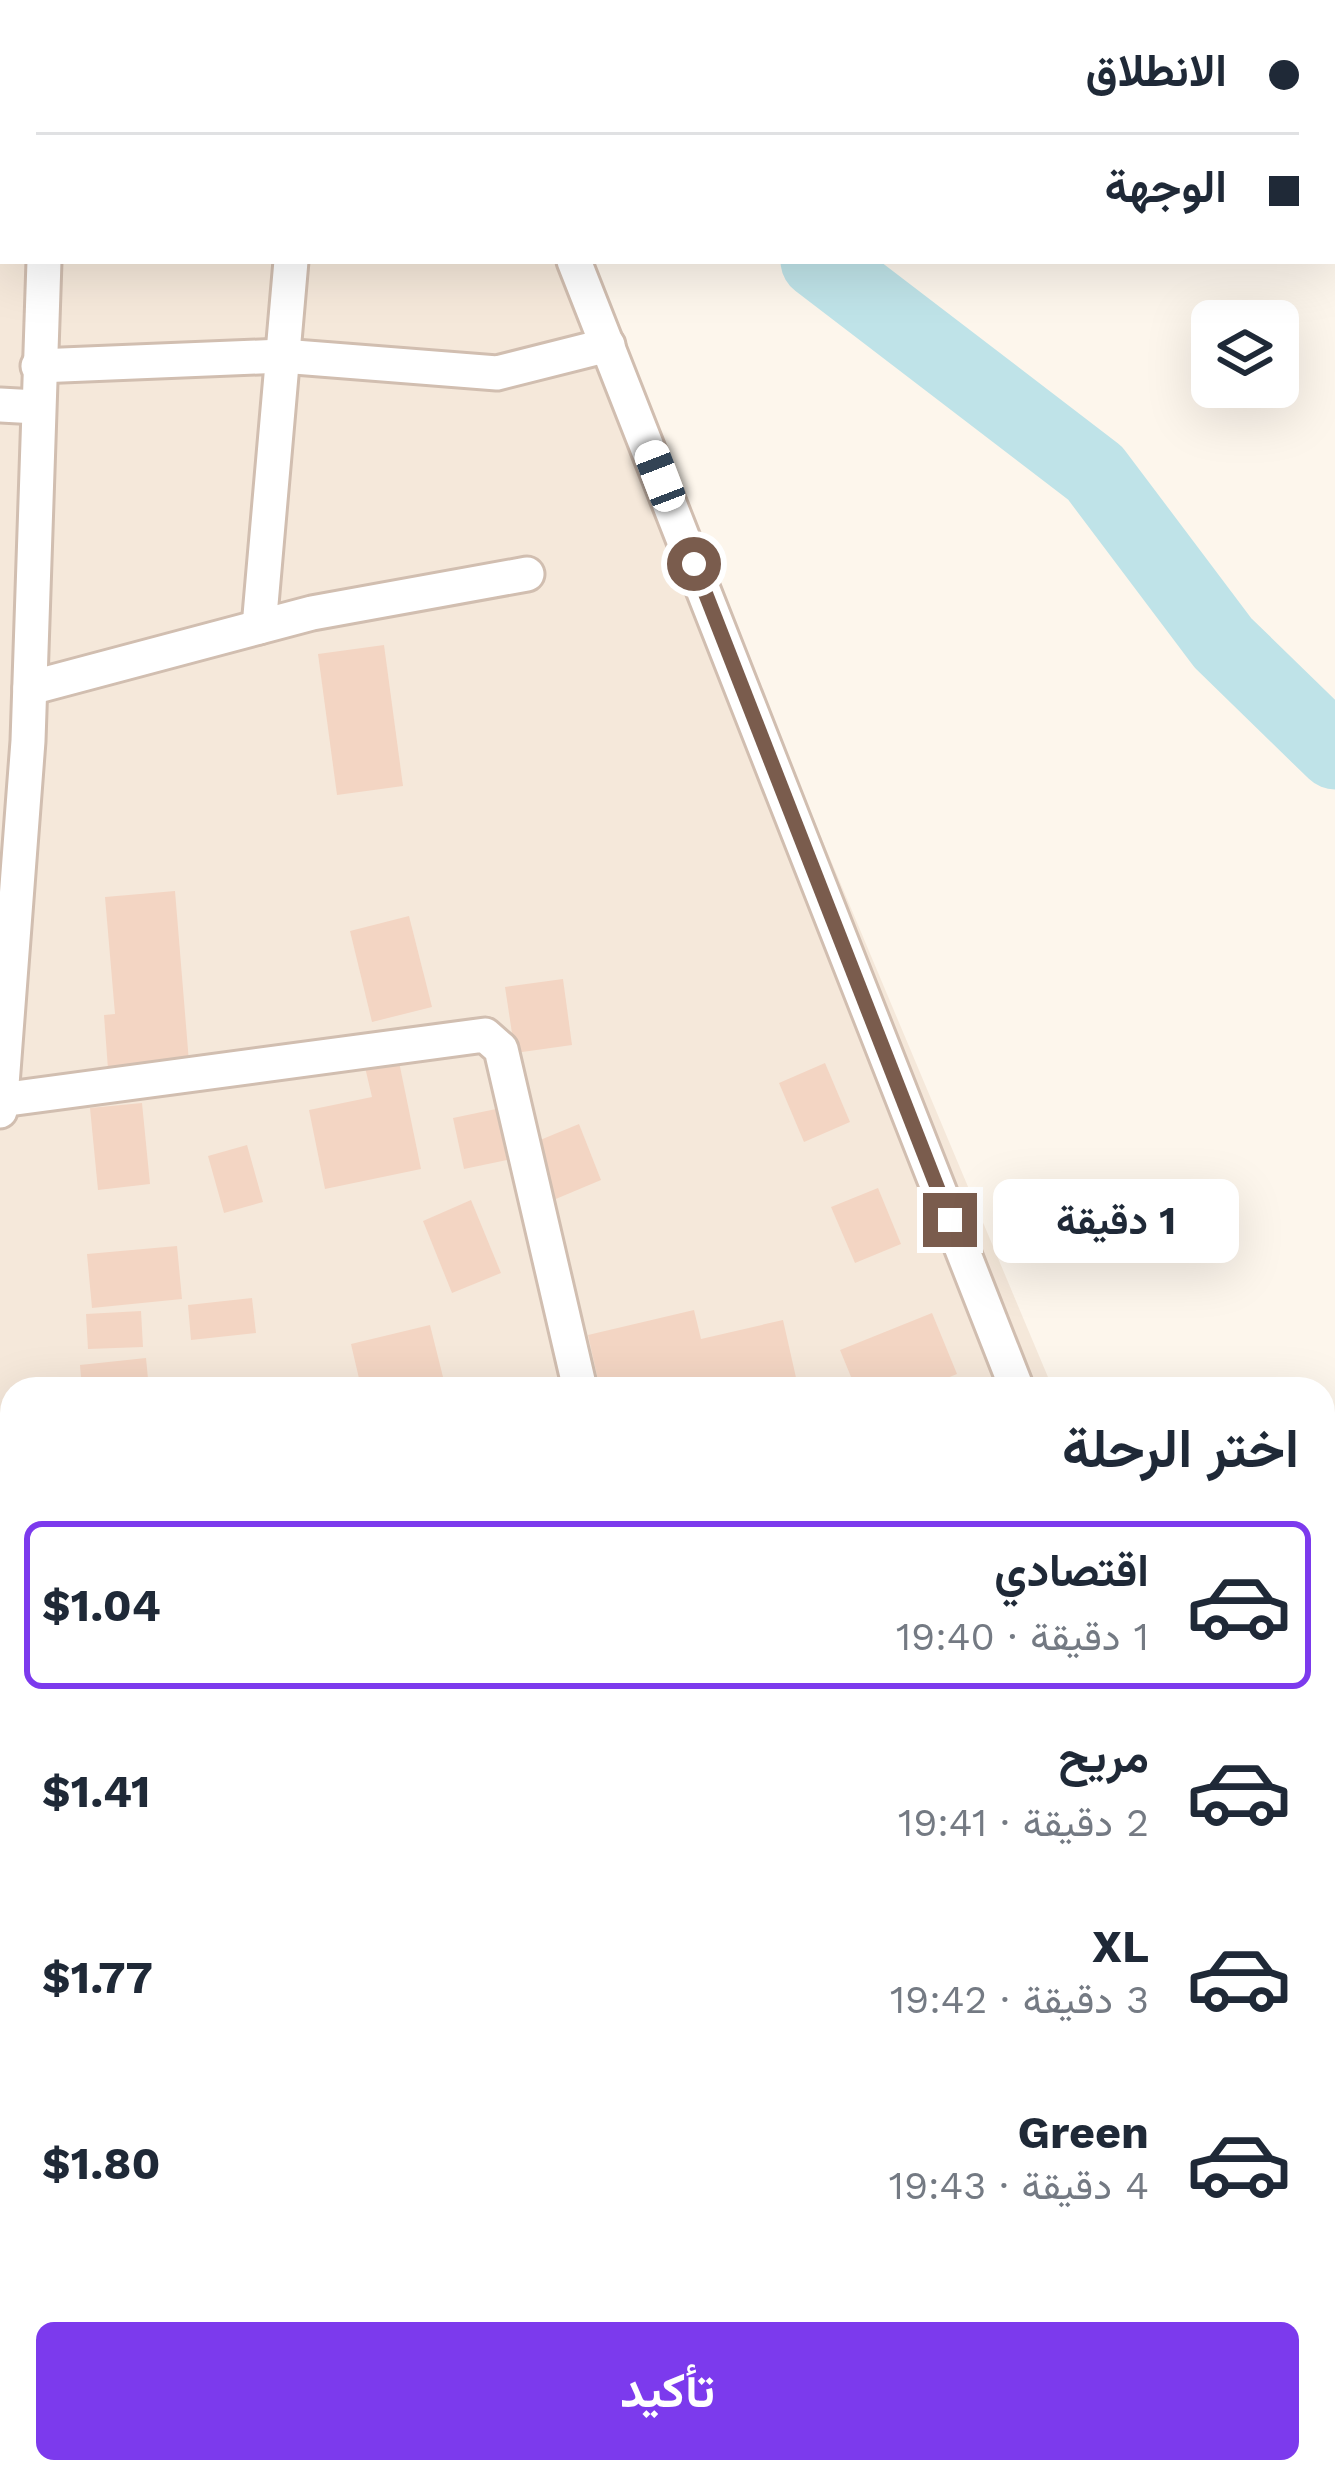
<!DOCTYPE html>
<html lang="ar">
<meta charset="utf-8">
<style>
body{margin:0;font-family:"Work Sans",Vazirmatn,sans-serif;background:#f2f2f3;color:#1f2937;direction:rtl;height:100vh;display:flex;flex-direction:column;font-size:45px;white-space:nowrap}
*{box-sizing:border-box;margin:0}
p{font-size:39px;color:#747a83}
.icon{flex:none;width:66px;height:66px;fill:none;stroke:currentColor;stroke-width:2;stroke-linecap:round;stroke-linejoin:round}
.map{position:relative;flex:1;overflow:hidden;direction:ltr}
.sheet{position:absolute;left:0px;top:1377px;width:1335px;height:1107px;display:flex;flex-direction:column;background:#fff;border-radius:36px 36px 0 0;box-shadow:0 12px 48px #0002;direction:rtl}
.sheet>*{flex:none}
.guide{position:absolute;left:0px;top:0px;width:1335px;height:264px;box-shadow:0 12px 48px #0002;direction:rtl;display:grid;align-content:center;height:264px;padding:0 36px;background:#fff}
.buttons{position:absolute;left:1191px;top:300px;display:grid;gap:24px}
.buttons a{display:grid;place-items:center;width:108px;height:108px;border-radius:18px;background:#fff;box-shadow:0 12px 48px #0002;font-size:60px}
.end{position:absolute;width:54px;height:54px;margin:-27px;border:15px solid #7a5c4d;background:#fff;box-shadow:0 0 0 6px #fff}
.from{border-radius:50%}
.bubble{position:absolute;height:84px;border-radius:18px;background:#fff;box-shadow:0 12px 48px #0002;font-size:39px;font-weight:700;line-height:84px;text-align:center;direction:rtl}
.car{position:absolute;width:36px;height:72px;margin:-36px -18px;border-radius:15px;box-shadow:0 0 9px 3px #0007;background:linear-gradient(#fff 24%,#345 0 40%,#fff 0 76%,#345 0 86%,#fff 0)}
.guide b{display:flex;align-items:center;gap:42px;height:114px;font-size:45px}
.guide b+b{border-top:3px solid #e0e1e3}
.guide i{width:30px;height:30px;background:#1f2937}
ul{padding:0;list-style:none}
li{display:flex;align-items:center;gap:36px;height:168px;margin:0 24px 18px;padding:0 12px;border:6px solid transparent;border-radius:18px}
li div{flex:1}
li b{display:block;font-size:45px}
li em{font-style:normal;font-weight:700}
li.selected{border-color:#7c3aed}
li>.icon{width:108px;height:108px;stroke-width:1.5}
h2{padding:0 36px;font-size:54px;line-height:144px}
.cta{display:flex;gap:24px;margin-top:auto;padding:24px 36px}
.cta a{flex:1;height:138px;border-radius:18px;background:#7c3aed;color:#fff;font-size:48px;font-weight:700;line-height:138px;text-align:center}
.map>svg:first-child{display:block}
</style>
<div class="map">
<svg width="1335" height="2482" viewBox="0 0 1335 2482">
<rect width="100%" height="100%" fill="#fdf6ec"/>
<polygon fill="#f5e8da" points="0,0 469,0 3,3 3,261 579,261 1053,1389 12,1389 12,2472 1323,2472 1323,2030 1335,2059 1335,2482 0,2482"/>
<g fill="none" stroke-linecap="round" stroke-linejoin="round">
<g stroke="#bfe3e8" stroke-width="75">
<polyline points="648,0 649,3"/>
<polyline points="818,261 1095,473 1223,643 1335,752"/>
</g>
</g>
<g fill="#f3d5c3">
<polygon points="384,645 403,786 337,795 318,654"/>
<polygon points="175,891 189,1062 108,1069 104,1015 115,1014 105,897"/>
<polygon points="409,916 432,1007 372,1022 350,931"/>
<polygon points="563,979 572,1045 515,1053 505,987"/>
<polygon points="398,1057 421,1169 325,1189 309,1110 372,1097 364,1063"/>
<polygon points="825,1063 850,1122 804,1142 779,1083"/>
<polygon points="142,1103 150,1184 98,1190 90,1108"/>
<polygon points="496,1109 507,1160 464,1169 453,1118"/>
<polygon points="579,1124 601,1180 551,1201 528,1145"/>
<polygon points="247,1145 263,1202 224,1213 208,1156"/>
<polygon points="878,1188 901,1244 855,1263 831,1207"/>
<polygon points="471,1200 501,1273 452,1293 423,1221"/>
<polygon points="177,1246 182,1299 92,1308 87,1254"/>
<polygon points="252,1298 256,1333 191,1340 188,1305"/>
<polygon points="694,1310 701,1339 783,1320 797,1382 767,1389 600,1389 588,1335"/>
<polygon points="141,1311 143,1347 88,1349 86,1314"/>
<polygon points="932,1313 957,1374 920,1389 903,1389 899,1381 880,1389 856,1389 840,1350"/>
<polygon points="430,1325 446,1389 396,1389 393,1379 361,1387 351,1344"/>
<polygon points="146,1358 149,1389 82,1389 80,1365"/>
</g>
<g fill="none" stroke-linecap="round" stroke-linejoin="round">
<defs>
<g id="minor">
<polyline points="469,0 470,3"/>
<polyline points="58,3 59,0"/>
<polyline points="316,3 316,0"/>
<polyline points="574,261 1017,1389"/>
<polyline points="38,366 282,356 497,373 608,345"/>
<polyline points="0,405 37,407"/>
<polyline points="259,627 291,261"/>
<polyline points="30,688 312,613 527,574"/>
<polyline points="1,1100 485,1035 501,1049 580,1389"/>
<polyline points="0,1111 28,741 44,261"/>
<polyline points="0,1531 12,1529"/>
<polyline points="0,1884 12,1882"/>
<polyline points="1323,2169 1335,2199"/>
<polyline points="0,2326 12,2325"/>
<polyline points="1319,2482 1335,2476"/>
</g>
</defs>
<use href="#minor" stroke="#d1beb0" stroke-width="39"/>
<use href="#minor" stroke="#fff" stroke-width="33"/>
</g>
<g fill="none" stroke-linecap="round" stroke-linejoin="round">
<polyline stroke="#7a5c4d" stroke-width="15" points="694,564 950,1220"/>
</g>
</svg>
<div class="buttons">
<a><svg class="icon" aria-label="layers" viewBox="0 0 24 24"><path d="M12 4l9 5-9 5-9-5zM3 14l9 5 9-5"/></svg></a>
</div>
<i class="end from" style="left:694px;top:564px"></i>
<i class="end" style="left:950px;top:1220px"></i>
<div class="bubble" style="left:993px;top:1179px;width:246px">1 دقيقة</div>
<i class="car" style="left:660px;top:476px;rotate:339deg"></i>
<div class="guide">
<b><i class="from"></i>الانطلاق</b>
<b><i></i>الوجهة</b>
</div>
<section class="sheet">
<h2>اختر الرحلة</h2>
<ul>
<li class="selected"><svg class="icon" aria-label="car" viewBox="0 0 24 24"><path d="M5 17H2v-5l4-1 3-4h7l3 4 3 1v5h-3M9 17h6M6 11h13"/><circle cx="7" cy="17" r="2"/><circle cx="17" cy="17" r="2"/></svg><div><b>اقتصادي</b><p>1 دقيقة · 19:40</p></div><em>$1.04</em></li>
<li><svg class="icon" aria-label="car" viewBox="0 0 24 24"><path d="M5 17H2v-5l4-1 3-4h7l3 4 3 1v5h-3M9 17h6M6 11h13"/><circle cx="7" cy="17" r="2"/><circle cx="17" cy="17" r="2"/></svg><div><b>مريح</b><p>2 دقيقة · 19:41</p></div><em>$1.41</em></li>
<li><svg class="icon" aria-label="car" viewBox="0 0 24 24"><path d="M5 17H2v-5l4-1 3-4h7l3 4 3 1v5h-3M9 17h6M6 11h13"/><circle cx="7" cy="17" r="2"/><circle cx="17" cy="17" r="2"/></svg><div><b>XL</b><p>3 دقيقة · 19:42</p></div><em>$1.77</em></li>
<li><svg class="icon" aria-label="car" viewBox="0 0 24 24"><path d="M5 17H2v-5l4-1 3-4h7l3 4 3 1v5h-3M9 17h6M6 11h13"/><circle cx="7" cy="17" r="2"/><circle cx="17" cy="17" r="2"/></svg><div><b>Green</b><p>4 دقيقة · 19:43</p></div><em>$1.80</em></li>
</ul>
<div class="cta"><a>تأكيد</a></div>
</section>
</div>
